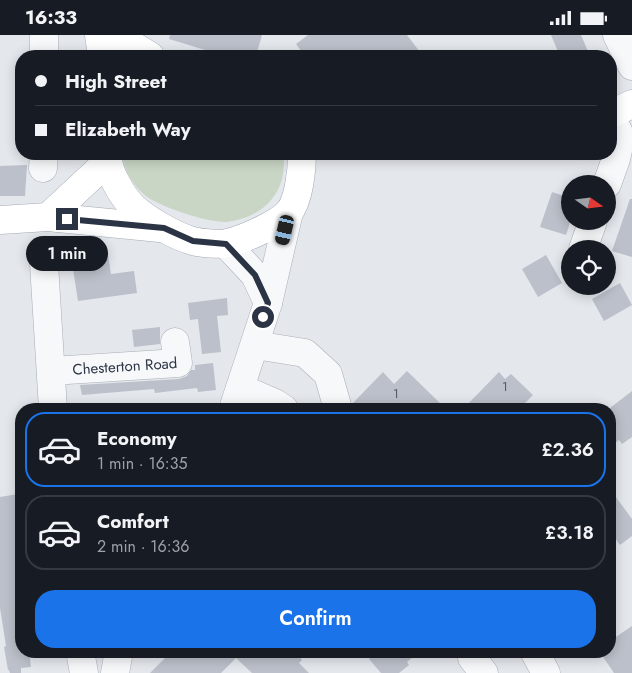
<!DOCTYPE html>
<meta charset="utf-8">
<style>
body{margin:0;font-family:Jost,sans-serif;background:#20242c;color:#f1f3f6;height:100vh;display:flex;flex-direction:column;font-size:19px;white-space:nowrap}
*{box-sizing:border-box;margin:0}
p{font-size:16px;color:#9ea1a6}
.icon{flex:none;width:28px;height:28px;fill:none;stroke:currentColor;stroke-width:2;stroke-linecap:round;stroke-linejoin:round}
.map{position:relative;flex:1;overflow:hidden}
.sheet{position:absolute;left:15px;top:368px;width:601px;height:255px;display:flex;flex-direction:column;background:#171b24;border-radius:20px;box-shadow:0 2px 12px #0003}
.sheet>*{flex:none}
.top-card{position:absolute;left:15px;top:15px;width:602px;height:110px;border-radius:20px;box-shadow:0 2px 12px #0003;display:grid;align-content:center;height:110px;padding:0 20px;background:#171b24}
.needle{width:32px;rotate:104deg}
.buttons{position:absolute;left:561px;top:140px;display:grid;gap:10px}
.buttons a{display:grid;place-items:center;width:55px;height:55px;border-radius:50%;background:#171b24;box-shadow:0 2px 12px #0003;font-size:25px}
.end{position:absolute;width:22px;height:22px;margin:-11px;border:6px solid #2b3445;background:#fff;box-shadow:0 0 0 2px #fff}
.from{border-radius:50%}
.bubble{position:absolute;height:35px;border-radius:18px;background:#171b24;box-shadow:0 2px 12px #0003;font-size:16px;font-weight:600;line-height:35px;text-align:center}
.car{position:absolute;width:15px;height:30px;margin:-15px -8px;border-radius:6px;box-shadow:0 0 4px 1px #0007;background:linear-gradient(#222 24%,#8ab4d8 0 40%,#222 0 76%,#8ab4d8 0 86%,#222 0)}
.top-card b{display:flex;align-items:center;gap:18px;height:48px;font-size:19px}
.top-card b+b{border-top:1px solid #363941}
.top-card i{width:12px;height:12px;background:#f1f3f6}
ul{padding:9px 0 0;list-style:none}
li{display:flex;align-items:center;gap:15px;height:75px;margin:0 10px 8px;padding:0 10px;border:2px solid #363941;border-radius:20px}
li div{flex:1}
li b{display:block;font-size:19px}
li em{font-style:normal;font-weight:600}
li.selected{border-color:#1a73e8}
li>.icon{width:45px;height:45px;stroke-width:1.5}
.action{display:flex;gap:10px;margin-top:auto;padding:10px 20px}
.action a{flex:1;height:58px;border-radius:20px;background:#1a73e8;color:#fff;font-size:20px;font-weight:600;line-height:58px;text-align:center}
.status{display:flex;justify-content:space-between;align-items:center;height:35px;padding:0 25px;background:#171b24;direction:ltr}
.status svg{height:14px;fill:currentColor}
.map>svg:first-child{display:block}
</style>
<div class="status"><b>16:33</b><svg viewBox="0 0 49 12"><path d="M0 12V9h3v3zM5 12V6h3v6zM10 12V3h3v9zM15 12V0h3v12zM26 1h20v11H26zM47 4h2v5h-2z"/></svg></div>
<div class="map">
<svg width="632" height="638" viewBox="0 0 632 638">
<rect width="100%" height="100%" fill="#e4e7ec"/>
<path fill="#c9d6c5" d="M122 119H283C289 156 263 183 227 187 209 188 160 172 146 161 133 151 124 135 122 119Z"/>
<g fill="#bbc0ca">
<polygon points="170,0 262,0 256,21 225,21 169,4"/>
<polygon points="308,0 407,0 423,21 305,21 296,9"/>
<polygon points="551,0 581,0 590,21 560,21"/>
<polygon points="27,130 25,161 0,161 0,131"/>
<polygon points="552,157 570,163 570,188 566,200 540,192"/>
<polygon points="630,164 632,164 632,222 612,216"/>
<polygon points="91,212 92,222 108,220 111,239 134,236 137,258 78,266 70,215"/>
<polygon points="546,220 562,248 538,262 522,234"/>
<polygon points="620,248 632,270 604,286 592,264"/>
<polygon points="227,263 228,280 217,281 221,317 202,319 198,284 190,285 188,268"/>
<polygon points="160,292 160,309 134,312 132,295"/>
<polygon points="213,328 216,355 198,357 197,353 155,358 154,354 82,360 80,350 179,344 187,341 191,335 195,335 195,330"/>
<polygon points="407,336 446,374 353,374 353,368 383,337 394,349"/>
<polygon points="499,337 505,344 511,339 533,360 519,374 463,374"/>
<polygon points="632,356 632,402 622,409 619,405 610,412 610,373"/>
<polygon points="610,454 632,484 632,501 620,510 610,496"/>
<polygon points="18,459 21,485 21,616 29,616 31,632 21,633 21,638 10,638 9,635 8,635 4,612 6,611 0,573 0,462"/>
<polygon points="632,591 632,638 614,638 599,616 610,616 610,606"/>
<polygon points="172,616 294,616 302,625 299,628 309,638 252,638 236,623 221,638 150,638"/>
<polygon points="379,616 420,616 407,627 409,630 399,638 381,638 369,624"/>
</g>
<g fill="none" stroke-linecap="round" stroke-linejoin="round">
<defs>
<g id="minor">
<polyline points="44,0 44,21"/>
<polyline points="617,0 632,31"/>
<polyline points="43,133 44,119"/>
<polyline points="607,149 616,124 621,102 611,82"/>
<polyline points="226,209 255,240 268,268"/>
<polyline points="583,214 593,186"/>
<polyline points="44,229 53,374"/>
<polyline points="255,310 305,318 328,339 338,374"/>
<path id="s1" d="M51 336 178 328 175 307"/>
<polyline points="240,353 275,368 284,374"/>
<polyline points="233,374 268,268 289,177"/>
<polyline points="80,616 84,638"/>
<polyline points="534,616 546,638"/>
<polyline points="472,623 484,638"/>
<polyline points="115,638 119,616"/>
</g>
<g id="major">
<polyline points="99,0 102,21"/>
<polyline points="116,0 150,21"/>
<polyline points="611,79 632,69"/>
<path d="M108 119C106 134 122 161 133 172 145 184 177 202 193 206 200 208 221 210 227 208 243 205 278 189 289 177 299 165 302 134 302 119"/>
<polyline points="48,182 107,127"/>
<polyline points="0,185 48,182 160,193"/>
</g>
</defs>
<use href="#minor" stroke="#a9aeb7" stroke-width="29"/>
<use href="#major" stroke="#a3abb8" stroke-width="29"/>
<use href="#minor" stroke="#f7f8fa" stroke-width="28"/>
<use href="#major" stroke="#fff" stroke-width="28"/>
</g>
<g fill="none" stroke-linecap="round" stroke-linejoin="round">
<polyline stroke="#2b3445" stroke-width="6" points="67,184 164,193 193,206 226,209 255,240 268,268 263,282"/>
</g>
<g text-anchor="middle" dominant-baseline="central" stroke-width="5" stroke-linejoin="round" paint-order="stroke">
<g font-size="12" fill="#4f5766">
<text x="505" y="352">1</text>
<text x="396" y="359">1</text>
</g>
<g font-size="15" fill="#2b3445" stroke="#f4f6f9">
<text stroke="none"><textPath href="#s1" startOffset="74">Chesterton Road</textPath></text>
</g>
</g>
</svg>
<div class="buttons">
<a><svg class="needle" viewBox="-14 -14 28 28"><path d="M0-13l5 13h-10z" fill="#e53935"/><path d="M0 13l5-13h-10z" fill="#9ea1a6"/></svg></a>
<a><svg class="icon" aria-label="locate" viewBox="0 0 24 24"><circle cx="12" cy="12" r="6"/><path d="M12 2v4M12 18v4M2 12h4M18 12h4"/></svg></a>
</div>
<i class="end from" style="left:263px;top:282px"></i>
<i class="end" style="left:67px;top:184px"></i>
<div class="bubble" style="left:26px;top:201px;width:82px">1 min</div>
<i class="car" style="left:285px;top:195px;rotate:193deg"></i>
<div class="top-card">
<b><i class="from"></i>High Street</b>
<b><i></i>Elizabeth Way</b>
</div>
<section class="sheet">
<ul>
<li class="selected"><svg class="icon" aria-label="car" viewBox="0 0 24 24"><path d="M5 17H2v-5l4-1 3-4h7l3 4 3 1v5h-3M9 17h6M6 11h13"/><circle cx="7" cy="17" r="2"/><circle cx="17" cy="17" r="2"/></svg><div><b>Economy</b><p>1 min · 16:35</p></div><em>£2.36</em></li>
<li><svg class="icon" aria-label="car" viewBox="0 0 24 24"><path d="M5 17H2v-5l4-1 3-4h7l3 4 3 1v5h-3M9 17h6M6 11h13"/><circle cx="7" cy="17" r="2"/><circle cx="17" cy="17" r="2"/></svg><div><b>Comfort</b><p>2 min · 16:36</p></div><em>£3.18</em></li>
</ul>
<div class="action"><a>Confirm</a></div>
</section>
</div>
